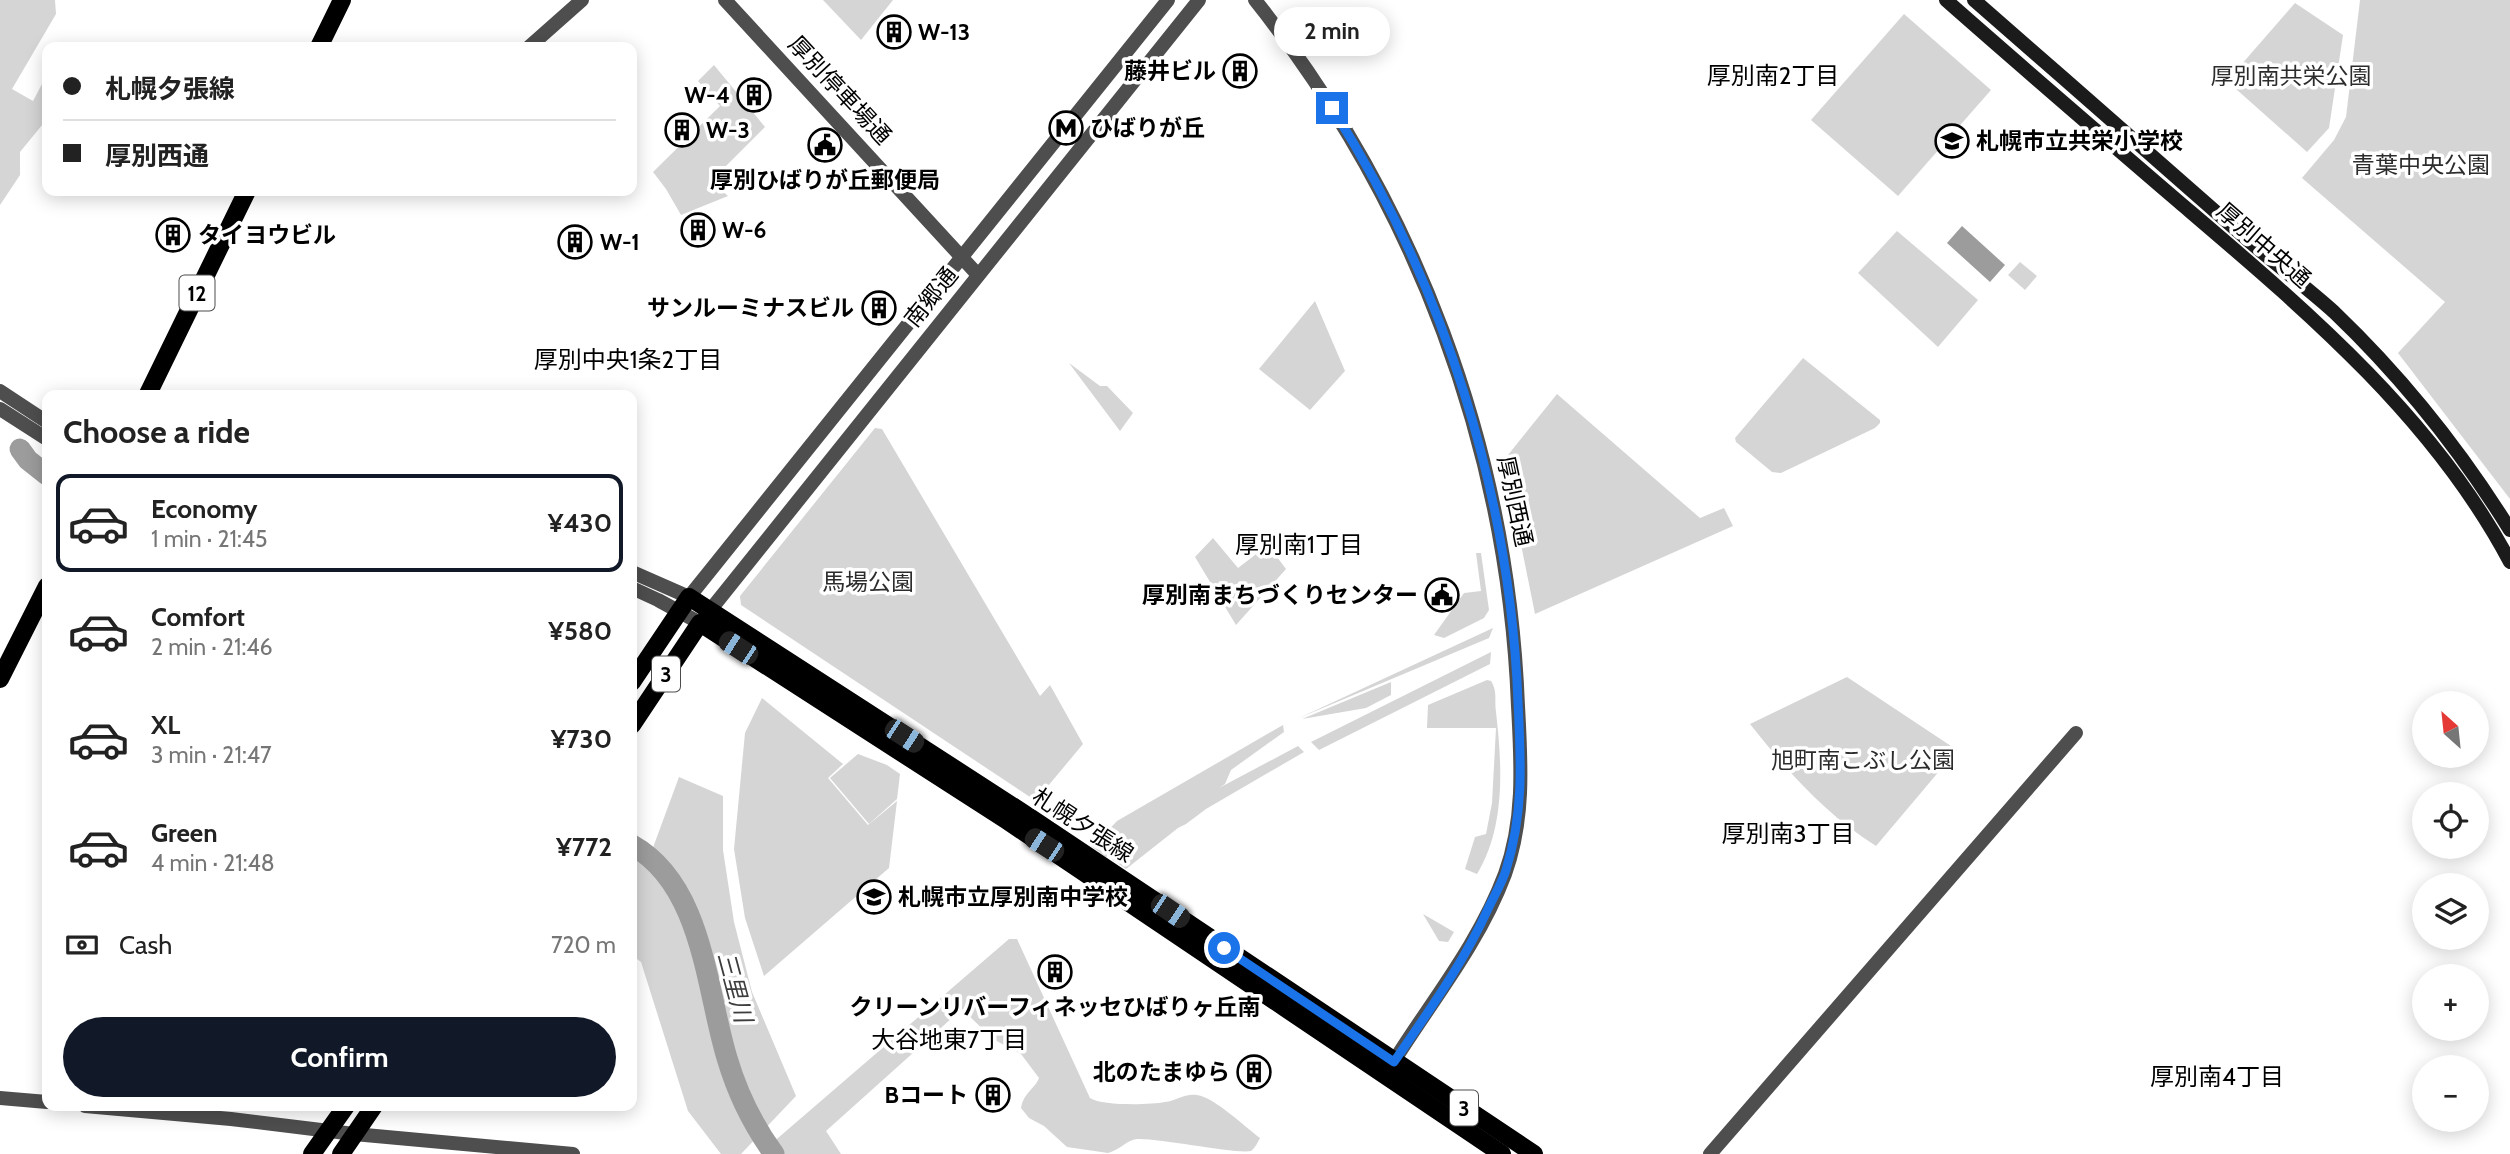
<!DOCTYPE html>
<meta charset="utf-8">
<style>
body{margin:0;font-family:Cabin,"Noto Sans JP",sans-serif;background:#f6f6f6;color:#222;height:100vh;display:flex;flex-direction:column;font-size:26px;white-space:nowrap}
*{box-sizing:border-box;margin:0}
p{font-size:23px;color:#767676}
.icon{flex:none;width:38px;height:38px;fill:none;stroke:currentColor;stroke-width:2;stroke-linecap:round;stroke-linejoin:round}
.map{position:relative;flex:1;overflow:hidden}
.panel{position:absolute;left:42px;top:390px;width:595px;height:721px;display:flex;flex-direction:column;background:#fff;border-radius:14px;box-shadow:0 4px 18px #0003}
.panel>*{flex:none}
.guide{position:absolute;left:42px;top:42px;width:595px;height:154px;border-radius:14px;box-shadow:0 4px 18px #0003;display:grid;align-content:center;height:154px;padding:0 21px;background:#fff}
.needle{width:46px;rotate:333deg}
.buttons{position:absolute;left:2412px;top:691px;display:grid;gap:14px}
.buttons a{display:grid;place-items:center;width:77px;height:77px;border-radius:50%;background:#fff;box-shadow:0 4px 18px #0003;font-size:35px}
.end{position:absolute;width:32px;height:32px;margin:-16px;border:9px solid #1a73e8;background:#fff;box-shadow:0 0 0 4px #fff}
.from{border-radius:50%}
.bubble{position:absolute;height:49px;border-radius:24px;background:#fff;box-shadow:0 4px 18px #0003;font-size:23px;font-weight:700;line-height:49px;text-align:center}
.car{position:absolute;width:21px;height:42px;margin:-21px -10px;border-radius:9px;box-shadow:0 0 5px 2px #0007;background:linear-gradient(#222 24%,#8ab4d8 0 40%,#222 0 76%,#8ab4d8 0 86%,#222 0)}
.guide b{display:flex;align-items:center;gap:24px;height:66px;font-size:26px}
.guide b+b{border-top:2px solid #e0e0e0}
.guide i{width:18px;height:18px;background:#222}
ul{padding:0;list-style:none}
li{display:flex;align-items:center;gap:21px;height:98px;margin:0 14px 10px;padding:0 7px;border:4px solid transparent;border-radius:14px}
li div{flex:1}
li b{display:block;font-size:26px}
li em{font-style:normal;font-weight:700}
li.active{border-color:#111827}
li>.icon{width:63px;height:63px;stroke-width:1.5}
h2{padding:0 21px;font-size:32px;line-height:84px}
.pay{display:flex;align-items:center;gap:18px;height:77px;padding:0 21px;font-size:26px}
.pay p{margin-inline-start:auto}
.button{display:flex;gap:14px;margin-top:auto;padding:14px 21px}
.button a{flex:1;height:80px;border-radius:42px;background:#111827;color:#fff;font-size:28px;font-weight:700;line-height:80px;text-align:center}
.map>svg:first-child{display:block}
</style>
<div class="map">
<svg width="2510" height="1154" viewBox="0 0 2510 1154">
<rect width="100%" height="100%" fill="#fff"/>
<g fill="#d5d5d5">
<polygon points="0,0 55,0 56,14 12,89 33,101 42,84 47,87 47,119 20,152 20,175 0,205"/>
<polygon points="823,0 893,0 861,40"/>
<polygon points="2360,0 2510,0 2510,499 2398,353 2445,302 2302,178 2334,140 2346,117"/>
<polygon points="2295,3 2343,35 2329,128 2307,152 2227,81"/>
<polygon points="1904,14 1991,90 1898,196 1811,120"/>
<polygon points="714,65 765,127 711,181 728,196 681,215 666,189 653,172 720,106 698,81"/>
<polygon points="1897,231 1978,300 1938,347 1858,273"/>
<polygon points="2020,262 2037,276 2025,290 2008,275"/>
<polygon points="1315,301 1345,371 1310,410 1259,369"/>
<polygon points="1803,358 1880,420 1880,423 1875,428 1781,473 1772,472 1736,442 1735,438"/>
<polygon points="1069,363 1100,386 1107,386 1133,413 1120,431"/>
<polygon points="1557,394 1700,518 1724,508 1733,526 1535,614 1504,460"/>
<polygon points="875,428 882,429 1040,696 1050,685 1083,744 1038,798 1033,799 741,605 740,596"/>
<polygon points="1213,538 1238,568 1268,545 1286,569 1236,625 1195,557"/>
<polygon points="1476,553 1481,553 1489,610 1484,618 1444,638 1434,635 1464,593 1481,591"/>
<polygon points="1493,628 1489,638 1299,718"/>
<polygon points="1491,652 1490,664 1319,750 1311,742"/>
<path d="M1847 677 1957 750 1876 846C1825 814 1787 771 1750 724Z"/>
<path d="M1487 680 1491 681C1498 692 1494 700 1496 712 1502 764 1506 827 1477 874L1465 869 1475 837 1486 834 1492 803 1496 728H1427L1428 705Z"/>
<polygon points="1391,682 1391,695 1366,708 1302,719"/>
<polygon points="762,698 843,764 828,778 868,825 897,801 889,868 764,976 745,918 734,849 745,733"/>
<polygon points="1283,725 1284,732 1231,770 1225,784 1219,788 1298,746 1304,752 1206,809 1186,824 1178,828 1126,869 1110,858 1111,854 1106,857 1091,846 1095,844 1117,821"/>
<polygon points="858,754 887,765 900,774 897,799 869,824 830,778"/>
<polygon points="679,777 723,796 723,850 734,922 752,992 796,1096 741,1154 721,1154 688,1111 641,962 632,955 632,847 651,853"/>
<polygon points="1423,914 1454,932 1448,942 1439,941"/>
<path d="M1009 939H1017L1090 1098C1102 1106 1149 1105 1165 1102 1176 1101 1185 1093 1197 1095 1214 1097 1245 1127 1260 1138 1258 1142 1255 1148 1251 1151 1234 1154 1160 1138 1137 1139 1127 1140 1118 1151 1108 1153L1067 1147 1044 1126 1029 1118 1021 1108C1024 1092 1035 1089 1039 1078L1021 1054 993 1039 962 1009 826 1131 841 1154H779L771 1144Z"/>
</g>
<polygon fill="#9c9c9c" points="1962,226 2005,265 1990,282 1947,243"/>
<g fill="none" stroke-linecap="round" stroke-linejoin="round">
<g stroke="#9c9c9c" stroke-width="21">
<polyline points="20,449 28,460 47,475"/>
<path d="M632 845C703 885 706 989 727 1058 737 1092 753 1125 774 1154"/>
</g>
<g stroke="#4e4e4e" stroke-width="14">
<polyline points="725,0 978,275"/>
<path d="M1255 0C1416 202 1508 448 1518 706 1521 762 1525 819 1505 874 1478 946 1429 1004 1389 1069"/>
<polyline points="529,47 582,0"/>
<polyline points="0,391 47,422"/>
<polyline points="0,409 47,439"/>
<polyline points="632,572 689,597 1168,0"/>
<polyline points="632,588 658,600 700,623 1199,0"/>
<polyline points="0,1098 47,1102"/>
<polyline points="85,1106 231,1119 354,1134 573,1154"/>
<polyline points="1710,1154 2076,733"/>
</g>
<g stroke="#1b1b1b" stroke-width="14">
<path d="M1946 0C2023 68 2101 135 2179 202 2302 307 2433 416 2510 562"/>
<path d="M1974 0C2063 78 2152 155 2241 234 2271 261 2304 285 2334 312 2402 377 2461 451 2510 530"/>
</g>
<g stroke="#000" stroke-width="18">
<polyline points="632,682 689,597 1031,818 1534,1154"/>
<polyline points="632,725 700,623 1006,820 1502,1154"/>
<polyline points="312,1154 346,1106"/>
<polyline points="341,1154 374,1106"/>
</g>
<g stroke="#000" stroke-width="18">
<polyline points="319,47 342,0"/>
<polyline points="147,396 247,191"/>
<polyline points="0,679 47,586"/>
</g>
</g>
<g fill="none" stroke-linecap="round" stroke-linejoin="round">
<path stroke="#1a73e8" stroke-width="9" d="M1224 948 1394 1062C1428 1012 1463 964 1488 909 1494 896 1502 883 1506 870 1524 812 1521 762 1518 702 1510 493 1444 284 1332 108"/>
</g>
<defs>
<symbol id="building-ring" viewBox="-11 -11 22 22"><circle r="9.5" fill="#fff" stroke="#000" stroke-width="1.5"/><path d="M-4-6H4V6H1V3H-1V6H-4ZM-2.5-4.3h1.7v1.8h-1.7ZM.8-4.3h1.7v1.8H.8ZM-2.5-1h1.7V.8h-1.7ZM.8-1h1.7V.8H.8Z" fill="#000"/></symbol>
<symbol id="metro-ring" viewBox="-11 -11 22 22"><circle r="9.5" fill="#fff" stroke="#000" stroke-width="1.5"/><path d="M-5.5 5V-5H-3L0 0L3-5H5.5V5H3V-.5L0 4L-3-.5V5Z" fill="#000"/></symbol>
<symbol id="school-ring" viewBox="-11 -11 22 22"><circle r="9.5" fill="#fff" stroke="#000" stroke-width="1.5"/><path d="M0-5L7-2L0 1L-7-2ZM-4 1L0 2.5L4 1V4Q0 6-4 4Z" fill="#000"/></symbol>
<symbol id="civic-ring" viewBox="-11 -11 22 22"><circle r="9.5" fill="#fff" stroke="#000" stroke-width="1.5"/><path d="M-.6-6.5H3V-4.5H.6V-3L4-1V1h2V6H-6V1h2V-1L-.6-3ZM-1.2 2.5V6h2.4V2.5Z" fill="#000"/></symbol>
</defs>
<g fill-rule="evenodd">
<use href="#building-ring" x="875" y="13" width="38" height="38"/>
<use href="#building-ring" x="1221" y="52" width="38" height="38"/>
<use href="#building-ring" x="735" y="76" width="38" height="38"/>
<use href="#metro-ring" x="1047" y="109" width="38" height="38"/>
<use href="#building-ring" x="663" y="111" width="38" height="38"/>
<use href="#school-ring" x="1933" y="122" width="38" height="38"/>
<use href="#civic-ring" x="806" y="126" width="38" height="38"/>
<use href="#building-ring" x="679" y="211" width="38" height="38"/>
<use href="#building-ring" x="154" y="216" width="38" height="38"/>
<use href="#building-ring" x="556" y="223" width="38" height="38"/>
<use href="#building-ring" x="860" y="289" width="38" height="38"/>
<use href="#civic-ring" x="1423" y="576" width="38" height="38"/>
<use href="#school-ring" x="855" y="878" width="38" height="38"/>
<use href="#building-ring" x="1036" y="953" width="38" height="38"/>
<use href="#building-ring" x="1235" y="1053" width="38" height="38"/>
<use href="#building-ring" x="974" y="1076" width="38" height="38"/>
</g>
<g text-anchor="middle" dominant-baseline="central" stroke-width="7" stroke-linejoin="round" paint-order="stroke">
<g fill="#fff" stroke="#4c4c4c" stroke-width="2">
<rect x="179.5" y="275.5" width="35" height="35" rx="5"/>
<rect x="652" y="656.5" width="28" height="35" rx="5"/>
<rect x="1450" y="1090.5" width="28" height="35" rx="5"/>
</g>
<g font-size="21" font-weight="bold" fill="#000">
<text x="197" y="293">12</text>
<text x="666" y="674">3</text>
<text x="1464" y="1108">3</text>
</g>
<g font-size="23" font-weight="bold" fill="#000" stroke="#fff" text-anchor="start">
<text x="918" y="32">W-13</text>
<text x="1216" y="71" text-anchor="end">藤井ビル</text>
<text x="730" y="95" text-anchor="end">W-4</text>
<text x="1090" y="128">ひばりが丘</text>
<text x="706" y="130">W-3</text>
<text x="1976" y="141">札幌市立共栄小学校</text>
<text x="825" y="180" text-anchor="middle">厚別ひばりが丘郵便局</text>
<text x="722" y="230">W-6</text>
<text x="198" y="235">タイヨウビル</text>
<text x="600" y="242">W-1</text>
<text x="854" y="308" text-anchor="end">サンルーミナスビル</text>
<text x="1418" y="595" text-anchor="end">厚別南まちづくりセンター</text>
<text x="898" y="897">札幌市立厚別南中学校</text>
<text x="1055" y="1007" text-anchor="middle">クリーンリバーフィネッセひばりヶ丘南</text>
<text x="1230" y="1072" text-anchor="end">北のたまゆら</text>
<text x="968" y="1095" text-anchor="end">Bコート</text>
</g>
<g font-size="23" fill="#2c2c2c" stroke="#fff">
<text x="2291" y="76">厚別南共栄公園</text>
<text x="2421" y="165">青葉中央公園</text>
<text x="868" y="582">馬場公園</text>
<text x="1863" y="760">旭町南こぶし公園</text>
</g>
<g font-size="23" fill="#000" stroke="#fff">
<text transform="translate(840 90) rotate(47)">厚別停車場通</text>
<text transform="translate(2264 245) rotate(41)">厚別中央通</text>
<text transform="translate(931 297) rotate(-51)">南郷通</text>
<text transform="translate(1515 501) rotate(78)">厚別西通</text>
<text transform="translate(1083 825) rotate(33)">札幌夕張線</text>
</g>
<g font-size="24" fill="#000" stroke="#fff">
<text x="1773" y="75">厚別南2丁目</text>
<text x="628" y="359">厚別中央1条2丁目</text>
<text x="1299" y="544">厚別南1丁目</text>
<text x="1788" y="833">厚別南3丁目</text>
<text x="949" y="1039">大谷地東7丁目</text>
<text x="2217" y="1076">厚別南4丁目</text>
</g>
<g font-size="24" font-style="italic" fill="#3d3d3d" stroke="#fff">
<text transform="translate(735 987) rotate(75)">三里川</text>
</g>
</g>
</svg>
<div class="buttons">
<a><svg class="needle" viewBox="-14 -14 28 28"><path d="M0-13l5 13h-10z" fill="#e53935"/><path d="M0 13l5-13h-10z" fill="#767676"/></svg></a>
<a><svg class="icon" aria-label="locate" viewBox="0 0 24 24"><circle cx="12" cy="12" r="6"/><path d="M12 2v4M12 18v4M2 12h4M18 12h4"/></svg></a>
<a><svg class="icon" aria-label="layers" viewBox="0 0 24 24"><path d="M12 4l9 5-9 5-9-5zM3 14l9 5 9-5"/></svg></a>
<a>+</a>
<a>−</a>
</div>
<i class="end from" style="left:1224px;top:948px"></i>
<i class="end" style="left:1332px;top:108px"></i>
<div class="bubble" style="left:1274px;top:7px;width:116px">2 min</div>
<i class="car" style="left:738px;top:648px;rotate:303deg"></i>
<i class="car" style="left:904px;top:736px;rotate:123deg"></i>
<i class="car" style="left:1044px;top:845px;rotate:303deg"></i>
<i class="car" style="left:1170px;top:911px;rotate:124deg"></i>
<div class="guide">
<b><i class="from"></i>札幌夕張線</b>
<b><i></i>厚別西通</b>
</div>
<section class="panel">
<h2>Choose a ride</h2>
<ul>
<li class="active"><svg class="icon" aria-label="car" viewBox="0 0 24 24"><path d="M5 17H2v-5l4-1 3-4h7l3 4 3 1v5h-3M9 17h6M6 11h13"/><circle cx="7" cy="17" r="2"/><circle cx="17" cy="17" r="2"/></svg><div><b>Economy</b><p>1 min · 21:45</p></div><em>¥430</em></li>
<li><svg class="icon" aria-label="car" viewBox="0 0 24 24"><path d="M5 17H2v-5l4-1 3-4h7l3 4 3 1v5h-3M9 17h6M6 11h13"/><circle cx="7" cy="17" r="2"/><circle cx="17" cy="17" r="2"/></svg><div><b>Comfort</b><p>2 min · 21:46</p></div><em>¥580</em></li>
<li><svg class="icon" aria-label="car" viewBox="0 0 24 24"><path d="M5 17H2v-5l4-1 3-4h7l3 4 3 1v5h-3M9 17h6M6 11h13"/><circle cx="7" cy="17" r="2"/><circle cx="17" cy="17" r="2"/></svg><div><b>XL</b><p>3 min · 21:47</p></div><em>¥730</em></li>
<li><svg class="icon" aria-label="car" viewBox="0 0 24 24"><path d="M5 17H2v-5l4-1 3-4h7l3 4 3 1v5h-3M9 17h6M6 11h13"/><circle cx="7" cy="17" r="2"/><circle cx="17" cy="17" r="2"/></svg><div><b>Green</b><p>4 min · 21:48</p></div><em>¥772</em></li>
</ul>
<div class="pay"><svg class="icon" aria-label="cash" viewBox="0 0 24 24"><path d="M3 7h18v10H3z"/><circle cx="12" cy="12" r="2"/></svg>Cash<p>720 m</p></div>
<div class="button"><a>Confirm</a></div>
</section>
</div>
